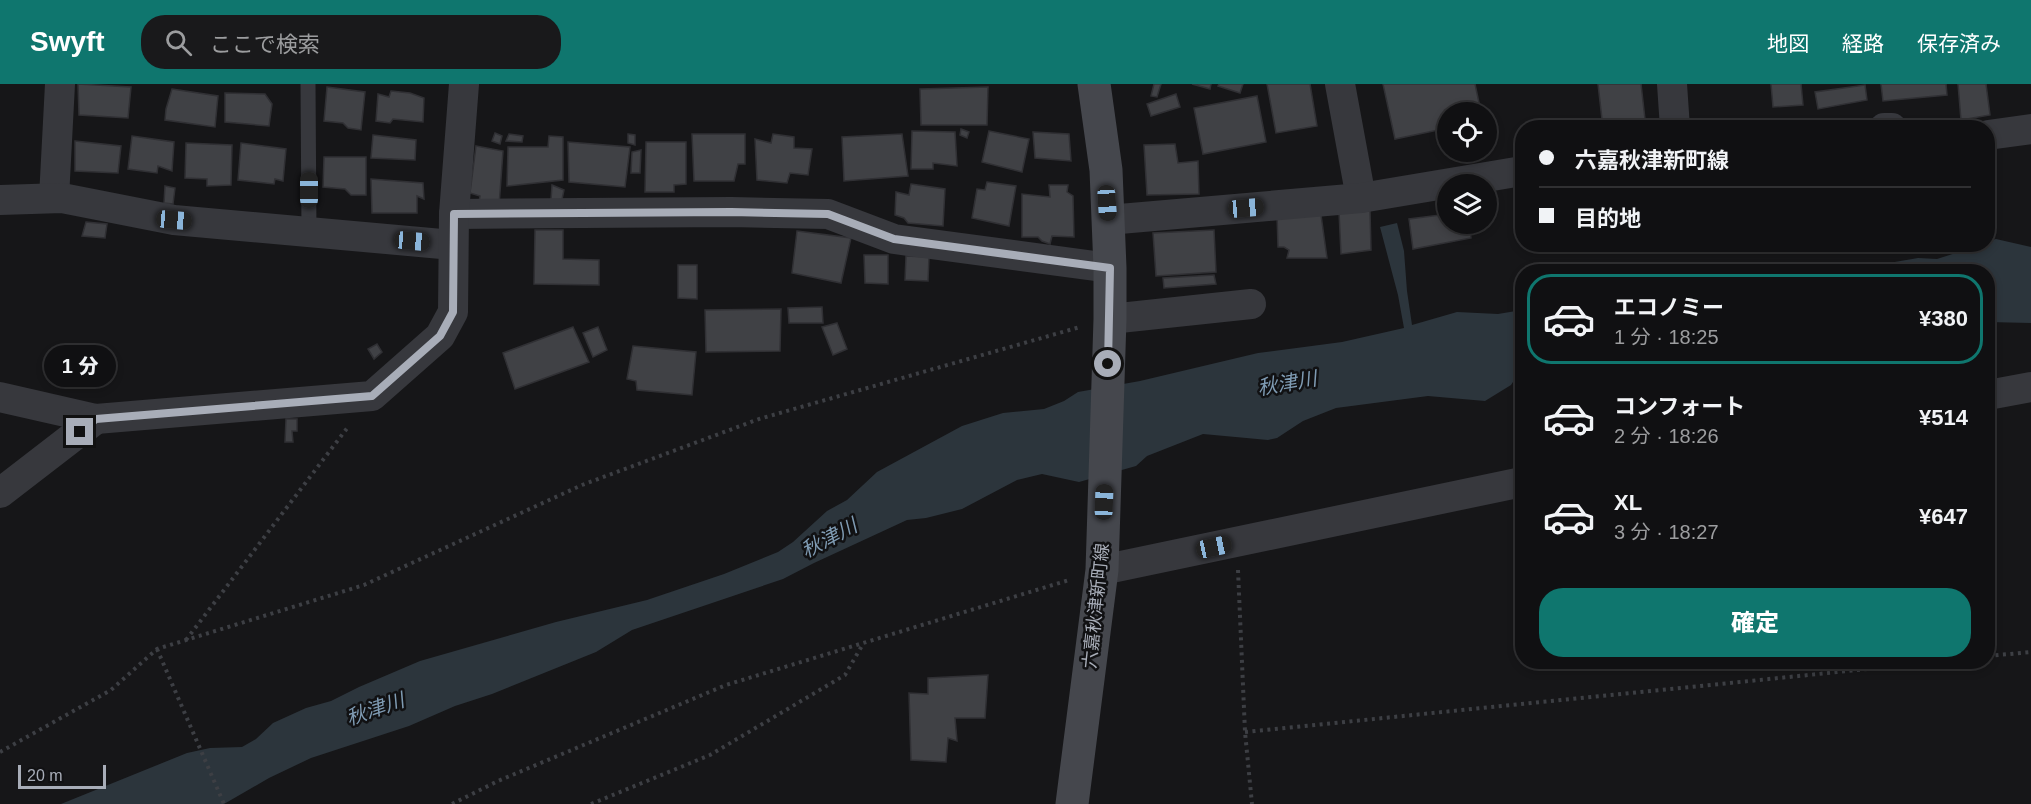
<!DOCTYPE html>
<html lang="ja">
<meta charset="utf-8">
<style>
body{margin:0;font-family:Arial,"Noto Sans JP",sans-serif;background:#19191b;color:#f1f3f6;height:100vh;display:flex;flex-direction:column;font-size:22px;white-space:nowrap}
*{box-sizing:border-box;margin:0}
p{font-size:20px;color:#9c9d9f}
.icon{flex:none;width:33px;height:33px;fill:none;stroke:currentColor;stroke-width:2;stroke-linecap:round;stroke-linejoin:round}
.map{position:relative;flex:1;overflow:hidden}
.drawer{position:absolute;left:1515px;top:180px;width:480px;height:405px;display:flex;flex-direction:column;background:#101012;border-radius:24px;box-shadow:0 3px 9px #0003,0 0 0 2px #303032}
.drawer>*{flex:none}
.hud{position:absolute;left:1515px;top:36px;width:480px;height:132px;border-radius:24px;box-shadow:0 3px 9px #0003,0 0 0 2px #303032;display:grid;align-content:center;height:132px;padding:0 24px;background:#101012}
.buttons{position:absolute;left:1437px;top:18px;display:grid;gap:12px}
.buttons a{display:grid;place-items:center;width:60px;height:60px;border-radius:50%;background:#101012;box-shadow:0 3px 9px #0003,0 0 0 2px #303032;font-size:30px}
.scale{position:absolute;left:18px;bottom:15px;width:88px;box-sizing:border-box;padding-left:6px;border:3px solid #a8adb8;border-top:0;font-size:16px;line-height:21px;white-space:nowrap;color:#a8adb8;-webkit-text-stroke:4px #111113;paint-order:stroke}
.end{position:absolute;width:27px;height:27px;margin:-14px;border:8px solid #a8adb8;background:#111;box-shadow:0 0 0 3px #111}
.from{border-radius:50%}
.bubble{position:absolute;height:42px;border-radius:21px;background:#101012;box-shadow:0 3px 9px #0003,0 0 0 2px #303032;font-size:20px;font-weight:800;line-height:42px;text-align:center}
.car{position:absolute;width:18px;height:36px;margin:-18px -9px;border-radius:8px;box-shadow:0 0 4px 2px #0007;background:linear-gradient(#222 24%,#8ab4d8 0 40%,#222 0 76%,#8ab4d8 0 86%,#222 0)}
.hud b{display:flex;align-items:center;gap:21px;height:57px;font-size:22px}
.hud b+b{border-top:2px solid #303032}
.hud i{width:15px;height:15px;background:#f1f3f6}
ul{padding:10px 0 0;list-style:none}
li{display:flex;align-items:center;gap:18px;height:90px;margin:0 12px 9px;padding:0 12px;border:3px solid transparent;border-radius:24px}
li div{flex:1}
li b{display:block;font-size:22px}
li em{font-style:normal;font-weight:800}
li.selected{border-color:#0f766e}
li>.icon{width:54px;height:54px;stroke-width:1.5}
.action{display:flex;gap:12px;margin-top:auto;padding:12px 24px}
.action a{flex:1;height:69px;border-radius:24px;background:#0f766e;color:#fff;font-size:24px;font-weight:800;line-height:69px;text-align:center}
header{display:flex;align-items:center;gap:36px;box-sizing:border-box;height:84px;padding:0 30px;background:#0f766e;color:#fff}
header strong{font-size:28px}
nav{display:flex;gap:33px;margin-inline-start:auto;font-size:21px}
.search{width:420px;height:54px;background:#19191b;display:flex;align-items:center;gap:15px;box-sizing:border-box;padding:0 21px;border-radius:24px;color:#9c9d9f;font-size:22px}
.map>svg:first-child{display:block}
</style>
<header>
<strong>Swyft</strong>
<div class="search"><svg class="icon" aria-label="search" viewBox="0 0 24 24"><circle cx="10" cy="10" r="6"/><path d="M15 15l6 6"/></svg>ここで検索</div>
<nav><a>地図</a><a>経路</a><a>保存済み</a></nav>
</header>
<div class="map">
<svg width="2031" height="720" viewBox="0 0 2031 720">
<rect width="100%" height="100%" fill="#161618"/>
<g fill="#2c353c">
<polygon points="1397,139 1404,167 1407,207 1412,241 1457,228 1498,230 1522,226 1522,284 1511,301 1485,317 1428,312 1336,324 1303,337 1277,354 1268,356 1203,350 1147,372 1136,382 1079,398 1042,390 1017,396 962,425 926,434 907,436 814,479 783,495 632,546 596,568 492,610 455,622 409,642 311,674 269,694 224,720 61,720 187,669 210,664 242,663 256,655 273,639 306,624 331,617 359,603 420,577 556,538 647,516 724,490 778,468 793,458 827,427 847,416 877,388 962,342 1003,329 1044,325 1064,317 1078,308 1140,297 1258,269 1342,258 1404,244 1398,211 1380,143"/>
<polygon points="1996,155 2031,163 2031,239 1988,238 1988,188 1684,187 1699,180 1742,186 1789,182 1854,185 1918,174 1937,175 1965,166 1974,161 1988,160 1988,157"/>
</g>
<g fill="#404145" stroke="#303034" stroke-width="1.5">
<polygon points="78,0 131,3 128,34 79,31"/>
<polygon points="1154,0 1161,0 1157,13 1151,12"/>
<polygon points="1192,0 1211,0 1210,5"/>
<polygon points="1219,0 1243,0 1240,9 1218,2"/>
<polygon points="1267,0 1310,0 1317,42 1276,49"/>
<polygon points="1383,0 1475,0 1481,28 1448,28 1448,44 1395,55"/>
<polygon points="1598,0 1641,0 1646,44 1603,44"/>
<polygon points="1771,0 1801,0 1803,21 1773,23"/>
<polygon points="1881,0 1946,0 1947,11 1883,17"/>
<polygon points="1958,0 1986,0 1990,31 1961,36"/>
<polygon points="1865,1 1867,16 1818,25 1815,8"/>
<polygon points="327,3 365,8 361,46 348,44 343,39 324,37"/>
<polygon points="988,3 987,41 921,41 920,5"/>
<polygon points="172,5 218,12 215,43 165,36 166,25"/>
<polygon points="391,7 410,9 424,14 423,38 393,35 390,39 376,37 378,10 389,13"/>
<polygon points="225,9 265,10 272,20 269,42 225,38"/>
<polygon points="1176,10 1180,23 1151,32 1147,20"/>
<polygon points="1257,12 1266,58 1203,70 1194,24"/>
<polygon points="961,45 969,48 967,54 960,51"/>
<polygon points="912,47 955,48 957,82 933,79 933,85 911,85"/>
<polygon points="989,47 1029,55 1022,88 982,78"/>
<polygon points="1033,48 1069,50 1071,77 1035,74"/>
<polygon points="495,49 502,52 500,60 492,57"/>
<polygon points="509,50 523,52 522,58 506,57"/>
<polygon points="628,50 635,51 635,61 628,59"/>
<polygon points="692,50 745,50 745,80 738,80 734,97 694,97"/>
<polygon points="773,50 794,53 794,64 812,65 808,91 790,89 787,99 757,96 755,55 771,59"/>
<polygon points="902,50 908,92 844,97 842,53"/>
<polygon points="373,51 416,56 415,76 371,74"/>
<polygon points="132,52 174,58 172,87 158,82 157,89 128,85"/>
<polygon points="549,52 563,53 563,96 507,102 508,63 548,63"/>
<polygon points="75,57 121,62 118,89 75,87"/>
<polygon points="568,58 630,63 625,103 569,98"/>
<polygon points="646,58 686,58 686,100 674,101 674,108 645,108"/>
<polygon points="186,59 232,61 231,101 207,102 207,95 185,94"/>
<polygon points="241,59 286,65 283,97 275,95 274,100 238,96"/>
<polygon points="1175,60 1178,79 1198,77 1199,110 1147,111 1144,61"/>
<polygon points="476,62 503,67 499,122 479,118 480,112 470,109"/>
<polygon points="641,66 640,89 631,89 632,68"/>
<polygon points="324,73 366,73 366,111 351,111 345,105 323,103"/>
<polygon points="371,95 423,99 424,115 417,112 417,129 372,129"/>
<polygon points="987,98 1016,102 1009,142 972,134 977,105 985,106"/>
<polygon points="911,100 945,105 943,142 908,139 904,134 895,131 896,108 909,111"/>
<polygon points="552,101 564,106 561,120 551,116"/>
<polygon points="1049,101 1068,101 1067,108 1073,112 1074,153 1052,152 1050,160 1042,157 1038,153 1022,153 1022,110 1050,113"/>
<polygon points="165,102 175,104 173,120 164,119"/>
<polygon points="1370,127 1371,166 1341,170 1339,128"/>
<polygon points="1277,130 1321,131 1327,174 1287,174 1289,166 1284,163 1278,163"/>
<polygon points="1448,130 1448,140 1469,140 1471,154 1413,165 1409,135"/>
<polygon points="86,138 107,140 105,154 82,152"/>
<polygon points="535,146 563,146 563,175 599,176 599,201 534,200"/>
<polygon points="1214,146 1216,188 1156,192 1153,149"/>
<polygon points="797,147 851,154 841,199 792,189"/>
<polygon points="864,171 888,171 888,200 865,199"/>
<polygon points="906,172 929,173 928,197 905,196"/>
<polygon points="678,181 697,181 697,215 678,214"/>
<polygon points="1214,191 1216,200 1164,204 1163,194"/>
<polygon points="822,223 823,239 789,239 788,224"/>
<polygon points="781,225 780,267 706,268 705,226"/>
<polygon points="837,239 847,265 833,271 822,243"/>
<polygon points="573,243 589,278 515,305 503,269"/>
<polygon points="598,243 607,266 593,273 583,249"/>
<polygon points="377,260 382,268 374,275 368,265"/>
<polygon points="633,262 696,268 692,311 637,306 636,297 627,295"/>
<polygon points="286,335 297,335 297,347 292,347 293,358 285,358"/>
<polygon points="988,591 985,634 955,634 957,657 948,654 946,678 911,676 909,609 928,610 928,594"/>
</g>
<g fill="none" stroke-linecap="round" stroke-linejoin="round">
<g stroke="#3d3f44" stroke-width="4" stroke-dasharray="3 4.5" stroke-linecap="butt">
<polyline points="1238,486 1245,648 1252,720"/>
<polyline points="186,556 348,343"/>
<polyline points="157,565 224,720"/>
<polyline points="1988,572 2031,568"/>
<polyline points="1245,648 1937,578"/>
<polyline points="0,668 111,606 157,565 364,501 582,401 759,335 1080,243"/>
<polyline points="452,720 498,697 726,601 1069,496"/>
<polyline points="591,720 710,671 845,591 863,560"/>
</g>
<polyline stroke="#37383d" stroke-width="15" points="308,0 309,148"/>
<g stroke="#37383d" stroke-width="30">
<polyline points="1340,0 1361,114"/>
<polyline points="1672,0 1675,44"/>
<polyline points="1884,44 1892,44"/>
<polyline points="1988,51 2031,45"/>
<polyline points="54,114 60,0"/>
<polyline points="0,116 62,114 174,136 453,161"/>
<polyline points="454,130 731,128 828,130 894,155 1110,184"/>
<polyline points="1108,136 1361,114 1522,87"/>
<polyline points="1110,235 1251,220"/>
<polyline points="1988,311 2031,303"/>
<polyline points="0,313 96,335 372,312 440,252 453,228 454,130 464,0"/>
<polyline points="0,409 96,335"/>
<polyline points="1102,486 1522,398"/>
</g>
<polyline stroke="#45474d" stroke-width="33" points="1072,720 1102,486 1110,235 1110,184 1106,86 1094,0"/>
</g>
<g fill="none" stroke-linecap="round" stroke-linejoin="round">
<polyline stroke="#a8adb8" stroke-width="8" points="80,348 96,335 372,312 440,252 453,228 454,130 731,128 828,130 894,155 1110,184 1108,280"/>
</g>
<g text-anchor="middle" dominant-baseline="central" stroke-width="5" stroke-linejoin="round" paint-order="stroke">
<g font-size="18" fill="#a8adb8" stroke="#111113">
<text transform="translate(1096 522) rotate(-84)">六嘉秋津新町線</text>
</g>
<g font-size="20" font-style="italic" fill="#7f9bb3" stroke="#111113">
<text transform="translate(1287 299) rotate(-10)">秋津川</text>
<text transform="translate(829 454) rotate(-28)">秋津川</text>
<text transform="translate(375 625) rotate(-19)">秋津川</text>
</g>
</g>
</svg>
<div class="buttons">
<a><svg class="icon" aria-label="locate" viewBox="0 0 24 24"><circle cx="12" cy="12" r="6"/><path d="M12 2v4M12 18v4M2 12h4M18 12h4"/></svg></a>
<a><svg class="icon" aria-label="layers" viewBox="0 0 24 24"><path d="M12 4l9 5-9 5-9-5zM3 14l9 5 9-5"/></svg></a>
</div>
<div class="scale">20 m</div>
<i class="end from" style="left:1108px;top:280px"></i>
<i class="end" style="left:80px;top:348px"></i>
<div class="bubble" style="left:44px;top:261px;width:72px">1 分</div>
<i class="car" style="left:309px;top:106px;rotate:0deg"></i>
<i class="car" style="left:1107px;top:119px;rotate:176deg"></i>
<i class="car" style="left:1246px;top:124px;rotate:85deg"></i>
<i class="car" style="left:174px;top:136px;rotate:95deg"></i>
<i class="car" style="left:412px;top:157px;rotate:95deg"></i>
<i class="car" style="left:1104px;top:418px;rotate:2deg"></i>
<i class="car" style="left:1214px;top:463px;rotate:78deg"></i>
<div class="hud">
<b><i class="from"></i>六嘉秋津新町線</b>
<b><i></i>目的地</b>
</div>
<section class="drawer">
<ul>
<li class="selected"><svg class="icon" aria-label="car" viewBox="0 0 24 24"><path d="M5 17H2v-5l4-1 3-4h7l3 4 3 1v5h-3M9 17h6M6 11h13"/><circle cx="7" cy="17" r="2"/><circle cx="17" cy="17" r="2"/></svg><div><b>エコノミー</b><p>1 分 · 18:25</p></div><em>¥380</em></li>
<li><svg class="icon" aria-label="car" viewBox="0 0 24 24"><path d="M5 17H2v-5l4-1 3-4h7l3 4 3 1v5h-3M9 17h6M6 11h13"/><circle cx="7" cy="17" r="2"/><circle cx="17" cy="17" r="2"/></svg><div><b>コンフォート</b><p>2 分 · 18:26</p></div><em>¥514</em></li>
<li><svg class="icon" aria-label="car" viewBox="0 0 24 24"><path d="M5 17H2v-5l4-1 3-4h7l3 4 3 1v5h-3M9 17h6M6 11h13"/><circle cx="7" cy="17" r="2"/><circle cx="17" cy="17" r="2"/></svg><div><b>XL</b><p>3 分 · 18:27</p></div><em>¥647</em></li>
</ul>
<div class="action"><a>確定</a></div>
</section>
</div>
